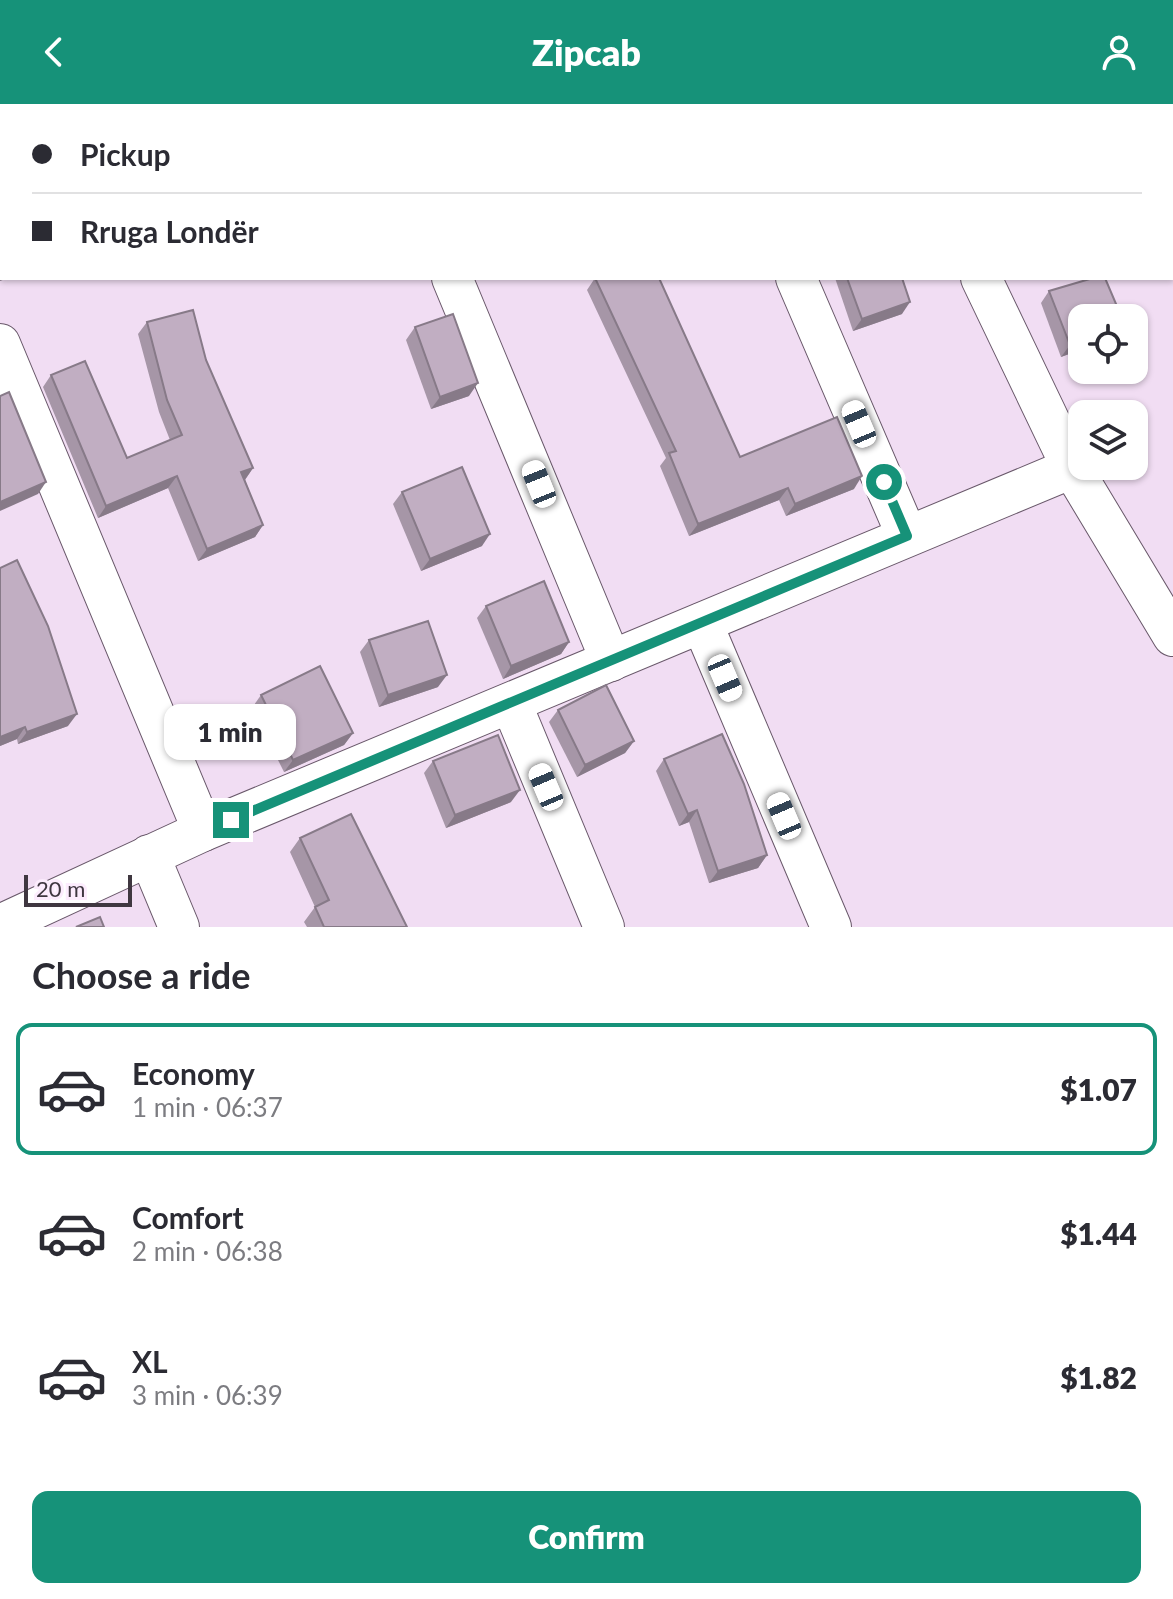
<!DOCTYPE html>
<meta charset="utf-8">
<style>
body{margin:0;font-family:Lato,sans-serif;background:#f7f7f7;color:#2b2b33;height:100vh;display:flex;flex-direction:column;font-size:30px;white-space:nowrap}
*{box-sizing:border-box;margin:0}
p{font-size:26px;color:#7c7c81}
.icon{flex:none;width:44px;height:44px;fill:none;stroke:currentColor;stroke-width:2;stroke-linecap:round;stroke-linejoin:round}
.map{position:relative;height:823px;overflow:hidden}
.details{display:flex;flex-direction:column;background:#fff;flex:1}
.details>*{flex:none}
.banner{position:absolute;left:0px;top:0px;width:1174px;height:176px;box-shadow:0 2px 6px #0004;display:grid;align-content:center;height:176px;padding:0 32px;background:#fff}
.fabs{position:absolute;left:1068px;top:200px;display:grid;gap:16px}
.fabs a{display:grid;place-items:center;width:80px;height:80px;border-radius:16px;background:#fff;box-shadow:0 2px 6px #0004;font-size:40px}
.scale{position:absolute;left:24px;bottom:20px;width:108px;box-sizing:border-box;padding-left:8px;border:4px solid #3f3740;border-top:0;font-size:22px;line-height:28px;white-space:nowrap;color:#3f3740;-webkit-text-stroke:6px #fcecfd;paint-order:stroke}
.end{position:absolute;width:36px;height:36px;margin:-18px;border:10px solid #169279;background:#fff;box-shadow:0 0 0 4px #fff}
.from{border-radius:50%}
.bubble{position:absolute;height:56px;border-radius:16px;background:#fff;box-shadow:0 2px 6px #0004;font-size:26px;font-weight:800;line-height:56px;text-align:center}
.car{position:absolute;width:24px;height:48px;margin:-24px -12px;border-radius:10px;box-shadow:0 0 6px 2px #0007;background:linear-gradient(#fff 24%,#345 0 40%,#fff 0 76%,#345 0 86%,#fff 0)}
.banner b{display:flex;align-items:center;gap:28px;height:76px;font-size:30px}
.banner b+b{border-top:2px solid #e1e1e2}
.banner i{width:20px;height:20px;background:#2b2b33}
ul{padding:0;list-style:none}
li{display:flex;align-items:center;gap:24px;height:132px;margin:0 16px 12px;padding:0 16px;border:4px solid transparent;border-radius:16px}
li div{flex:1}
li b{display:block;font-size:30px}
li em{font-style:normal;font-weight:800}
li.current{border-color:#169279}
li>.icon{width:72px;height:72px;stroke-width:1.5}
h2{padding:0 32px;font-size:36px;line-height:96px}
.button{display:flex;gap:16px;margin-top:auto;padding:16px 32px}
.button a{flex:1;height:92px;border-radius:16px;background:#169279;color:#fff;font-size:32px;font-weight:800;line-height:92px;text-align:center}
header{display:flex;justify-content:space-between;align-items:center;height:104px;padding:0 32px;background:#169279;color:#fff;font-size:36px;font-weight:800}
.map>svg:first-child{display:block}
</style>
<header><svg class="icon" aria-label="back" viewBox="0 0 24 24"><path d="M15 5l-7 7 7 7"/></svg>Zipcab<svg class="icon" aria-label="person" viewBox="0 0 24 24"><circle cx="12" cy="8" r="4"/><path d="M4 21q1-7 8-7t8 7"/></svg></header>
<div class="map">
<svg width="1173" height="823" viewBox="0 0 1173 823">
<rect width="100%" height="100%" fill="#f1ddf3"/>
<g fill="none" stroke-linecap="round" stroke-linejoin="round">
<defs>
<g id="minor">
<polyline points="378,0 379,2"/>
<polyline points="721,0 722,2"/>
<polyline points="1002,2 1008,0"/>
<polyline points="452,174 611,557"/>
<polyline points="796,174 907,432"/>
<polyline points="981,174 1072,364 1173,532"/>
<polyline points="0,240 203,727"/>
<polyline points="702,519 831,823"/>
<polyline points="511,599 604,823"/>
<polyline points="149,751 179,823"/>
<polyline points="0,821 203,727 1072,364"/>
</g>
</defs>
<use href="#minor" stroke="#69586a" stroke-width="42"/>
<use href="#minor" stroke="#fff" stroke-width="40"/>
</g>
<g fill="#a696a7">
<polygon points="55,0 102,0 97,2 56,2"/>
<polygon points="191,0 264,0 265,2 192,2"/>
<polygon points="497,0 579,0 578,2 498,2"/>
<polygon points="595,174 740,353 854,385 786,412 779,396 689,432 660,362 666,354 587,186"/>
<polygon points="835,174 902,174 902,210 853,227"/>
<polygon points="1049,187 1082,214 1082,245 1061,253 1041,199"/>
<polygon points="147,218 206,256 253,364 245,376 263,421 255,433 198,457 168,384 98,414 43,283 51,271 127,354 170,336 159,308 138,230"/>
<polygon points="415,223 469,292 431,305 406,236"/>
<polygon points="402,388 482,442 421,467 393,400"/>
<polygon points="0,464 68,622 18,640 17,635 0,642"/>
<polygon points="486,502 569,538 561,550 503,575 477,514"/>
<polygon points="369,536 438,583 379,603 360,548"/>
<polygon points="261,591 353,629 344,641 284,668 252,604"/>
<polygon points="558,606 634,637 625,649 577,673 549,618"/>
<polygon points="664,655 767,751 758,764 709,779 689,718 679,722 656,667"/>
<polygon points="433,657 511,698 446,724 424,669"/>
<polygon points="300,734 407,823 307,823 304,818 315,803 290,748"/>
</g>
<g fill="#877a88">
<polygon points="2,168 2,174 8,174 0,177 0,169"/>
<polygon points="910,198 902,210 853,227 862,215"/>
<polygon points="1082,236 1082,245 1061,253 1070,241"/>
<polygon points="478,279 469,292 431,305 440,293"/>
<polygon points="253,364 244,377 241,368"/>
<polygon points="177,372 168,384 98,414 106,402"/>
<polygon points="862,372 854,385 786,412 795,400"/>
<polygon points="46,378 38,390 0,407 0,398"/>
<polygon points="788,384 779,396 689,432 698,420"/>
<polygon points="263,421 255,433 198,457 207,445"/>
<polygon points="490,430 482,442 421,467 430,455"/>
<polygon points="569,538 561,550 503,575 511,562"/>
<polygon points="447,571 438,583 379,603 388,591"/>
<polygon points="77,610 68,622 18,640 27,628"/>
<polygon points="25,623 17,635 0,642 0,633"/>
<polygon points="353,629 344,641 284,668 293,656"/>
<polygon points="634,637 625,649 577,673 585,661"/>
<polygon points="520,686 511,698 446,724 455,711"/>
<polygon points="697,706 689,718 679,722 688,710"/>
<polygon points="767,751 758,764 709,779 718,767"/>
</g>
<g fill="#c1aec2" stroke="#877a88" stroke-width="2">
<polygon points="67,0 93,0 94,2 67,2"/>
<polygon points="205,0 264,0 265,2 205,2"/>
<polygon points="511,0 576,0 571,2 512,2"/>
<polygon points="1087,0 1173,0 1173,30 1172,30 1172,2 1082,2"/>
<polygon points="2,5 2,168 0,169 0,6"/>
<polygon points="595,174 659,174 740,353 837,313 862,372 795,400 788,384 698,420 669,349 676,347"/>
<polygon points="847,174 902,174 910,198 862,215"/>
<polygon points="1093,174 1105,174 1122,214 1082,214 1082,236 1070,241 1049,187"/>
<polygon points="193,206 206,256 253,364 241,368 263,421 207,445 177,372 106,402 51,271 85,257 127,354 182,331 167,296 147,218"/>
<polygon points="453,210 478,279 440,293 415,223"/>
<polygon points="9,288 46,378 0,398 0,292"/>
<polygon points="462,363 490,430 430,455 402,388"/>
<polygon points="17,456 48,522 77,610 27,628 25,623 0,633 0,464"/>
<polygon points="544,477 569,538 511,562 486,502"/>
<polygon points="428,517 447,571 388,591 369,536"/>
<polygon points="320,562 353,629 293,656 261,591"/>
<polygon points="606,581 634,637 585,661 558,606"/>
<polygon points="722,630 744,680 767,751 718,767 697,706 688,710 664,655"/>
<polygon points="498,631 520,686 455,711 433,657"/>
<polygon points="351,710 407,823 324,823 315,803 329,796 300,734"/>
<polygon points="100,813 104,823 76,823"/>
</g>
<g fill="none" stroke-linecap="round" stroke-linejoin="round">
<polyline stroke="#169279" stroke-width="10" points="231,716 907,432 884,378"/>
</g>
</svg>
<div class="fabs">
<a><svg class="icon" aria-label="locate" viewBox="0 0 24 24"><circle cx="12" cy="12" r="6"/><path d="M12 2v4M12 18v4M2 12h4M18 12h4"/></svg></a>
<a><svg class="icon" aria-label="layers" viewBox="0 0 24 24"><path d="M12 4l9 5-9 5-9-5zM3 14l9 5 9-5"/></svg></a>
</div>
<div class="scale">20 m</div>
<i class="end from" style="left:884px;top:378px"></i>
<i class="end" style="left:231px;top:716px"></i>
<div class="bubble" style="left:164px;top:600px;width:132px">1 min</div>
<i class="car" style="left:859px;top:320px;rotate:337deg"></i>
<i class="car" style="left:539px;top:380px;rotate:338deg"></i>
<i class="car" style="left:725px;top:574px;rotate:157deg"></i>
<i class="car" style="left:546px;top:683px;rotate:337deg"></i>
<i class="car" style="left:784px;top:712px;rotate:337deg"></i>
<div class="banner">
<b><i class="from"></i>Pickup</b>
<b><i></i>Rruga Londër</b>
</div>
</div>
<section class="details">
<h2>Choose a ride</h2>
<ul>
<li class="current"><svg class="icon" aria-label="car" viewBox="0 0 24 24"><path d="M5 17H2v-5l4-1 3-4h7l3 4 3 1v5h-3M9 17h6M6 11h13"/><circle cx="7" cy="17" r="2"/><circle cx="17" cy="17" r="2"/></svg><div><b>Economy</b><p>1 min · 06:37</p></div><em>$1.07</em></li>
<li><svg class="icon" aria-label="car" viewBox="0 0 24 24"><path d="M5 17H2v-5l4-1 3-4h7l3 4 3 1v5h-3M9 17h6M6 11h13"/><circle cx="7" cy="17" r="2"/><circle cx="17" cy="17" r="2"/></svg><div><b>Comfort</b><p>2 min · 06:38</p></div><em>$1.44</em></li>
<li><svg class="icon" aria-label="car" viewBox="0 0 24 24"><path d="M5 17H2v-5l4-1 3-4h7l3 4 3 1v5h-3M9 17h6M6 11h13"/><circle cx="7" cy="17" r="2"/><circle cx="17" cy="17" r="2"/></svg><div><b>XL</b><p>3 min · 06:39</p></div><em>$1.82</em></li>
</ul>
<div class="button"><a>Confirm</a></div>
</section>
